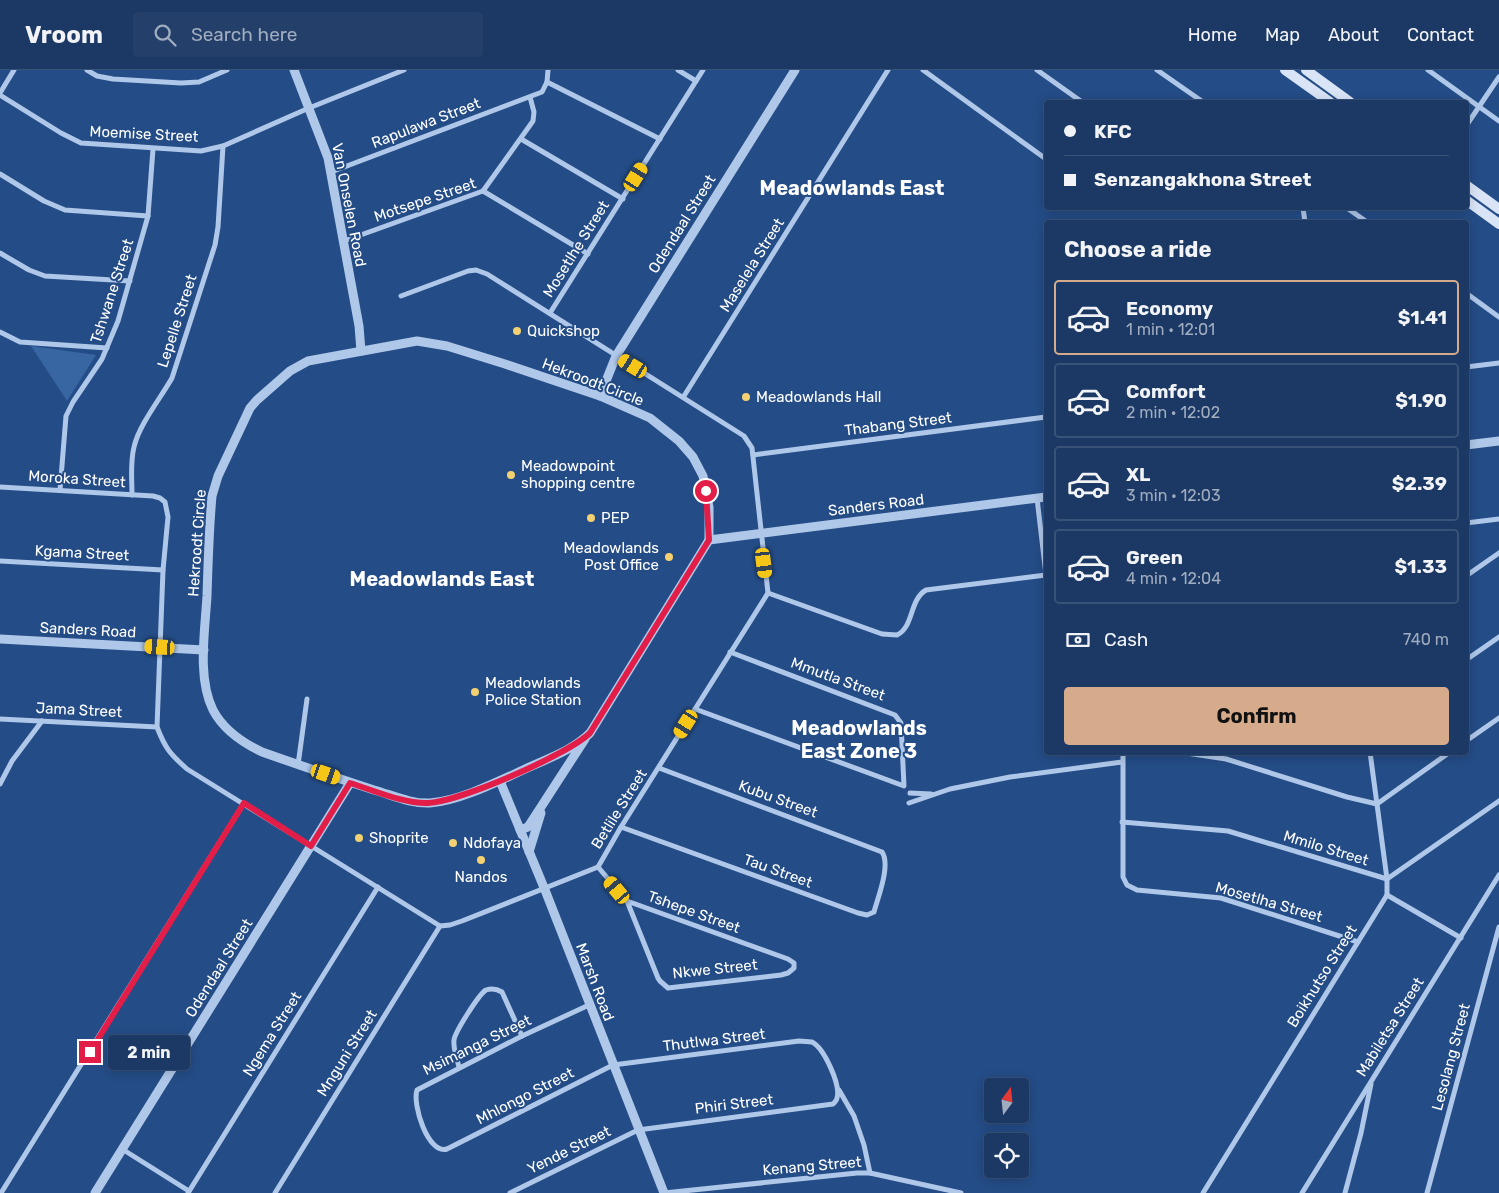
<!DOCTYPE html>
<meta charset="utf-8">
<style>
body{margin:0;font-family:Rubik,sans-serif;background:#24406a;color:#f1f3f6;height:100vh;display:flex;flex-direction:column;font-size:19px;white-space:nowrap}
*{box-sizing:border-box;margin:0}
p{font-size:16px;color:#a0acbf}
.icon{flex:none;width:28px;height:28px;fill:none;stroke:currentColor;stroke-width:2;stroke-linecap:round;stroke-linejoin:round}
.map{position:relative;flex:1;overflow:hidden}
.details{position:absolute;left:1044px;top:150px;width:425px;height:535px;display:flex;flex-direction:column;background:#1b3964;border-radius:5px;box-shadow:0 2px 12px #0003,0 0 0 1px #395378}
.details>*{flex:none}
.top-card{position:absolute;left:1044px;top:30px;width:425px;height:110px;border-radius:5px;box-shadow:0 2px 12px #0003,0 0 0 1px #395378;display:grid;align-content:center;height:110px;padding:0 20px;background:#1b3964}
.needle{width:32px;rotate:15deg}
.tools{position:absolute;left:984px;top:1008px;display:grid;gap:10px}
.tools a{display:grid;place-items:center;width:45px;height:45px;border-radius:5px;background:#1b3964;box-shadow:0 2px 12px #0003,0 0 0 1px #395378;font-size:25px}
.end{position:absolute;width:22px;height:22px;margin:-11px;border:6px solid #e11d48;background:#fff;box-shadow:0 0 0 2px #fff}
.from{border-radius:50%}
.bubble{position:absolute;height:35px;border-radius:5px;background:#1b3964;box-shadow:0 2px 12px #0003,0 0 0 1px #395378;font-size:16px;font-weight:700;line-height:35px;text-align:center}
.car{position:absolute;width:15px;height:30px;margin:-15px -8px;border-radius:6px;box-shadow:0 0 4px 1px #0007;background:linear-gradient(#f5c518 24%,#345 0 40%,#f5c518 0 76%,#345 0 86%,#f5c518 0)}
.top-card b{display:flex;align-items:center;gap:18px;height:48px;font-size:19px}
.top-card b+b{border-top:1px solid #395378}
.top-card i{width:12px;height:12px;background:#f1f3f6}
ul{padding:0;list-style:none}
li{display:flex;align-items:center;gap:15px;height:75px;margin:0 10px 8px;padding:0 10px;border:2px solid #395378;border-radius:5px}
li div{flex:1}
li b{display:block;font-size:19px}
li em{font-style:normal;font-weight:700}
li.active{border-color:#d6ab8b}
li>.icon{width:45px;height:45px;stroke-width:1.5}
h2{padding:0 20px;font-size:22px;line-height:60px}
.pay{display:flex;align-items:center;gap:12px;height:55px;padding:0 20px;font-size:19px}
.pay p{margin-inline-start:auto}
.button{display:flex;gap:10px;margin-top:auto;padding:10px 20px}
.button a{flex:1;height:58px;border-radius:5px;background:#d6ab8b;color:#111;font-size:20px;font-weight:700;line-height:58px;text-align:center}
header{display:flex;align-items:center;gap:30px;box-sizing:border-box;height:70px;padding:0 25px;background:#1b3964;border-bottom:1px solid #395378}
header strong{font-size:24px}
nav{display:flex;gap:28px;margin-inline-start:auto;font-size:18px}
.search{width:350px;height:45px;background:#24406a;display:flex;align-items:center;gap:12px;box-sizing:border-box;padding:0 18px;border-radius:5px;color:#a0acbf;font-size:19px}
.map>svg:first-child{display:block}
</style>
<header>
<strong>Vroom</strong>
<div class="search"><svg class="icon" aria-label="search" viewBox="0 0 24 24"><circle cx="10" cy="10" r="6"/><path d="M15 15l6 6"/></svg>Search here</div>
<nav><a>Home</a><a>Map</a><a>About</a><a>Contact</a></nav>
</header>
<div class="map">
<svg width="1499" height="1123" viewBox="0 0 1499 1123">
<rect width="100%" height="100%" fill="#244c86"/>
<polygon fill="#3866a3" points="31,276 96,285 67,331"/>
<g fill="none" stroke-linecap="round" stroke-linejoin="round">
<g stroke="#afc7e9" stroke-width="5">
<polyline points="87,0 97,6 113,9 181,13 199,12 227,0"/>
<polyline points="678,0 696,11"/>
<polyline points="923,0 1046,89"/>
<polyline points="1037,0 1082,32"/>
<polyline points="1157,0 1203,32"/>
<polyline points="1428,0 1499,51"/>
<polyline points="547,12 660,69"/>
<polyline points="0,23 14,0"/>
<polyline points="0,25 61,63 81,73 201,81 223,76 309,38 404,0"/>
<polyline points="1466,56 1499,7"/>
<polyline points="521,69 623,129"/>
<polyline points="331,102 542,22 547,12 548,0"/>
<polyline points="0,104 44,131 65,140 148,146"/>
<polyline points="483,121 588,184"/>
<polyline points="483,121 533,51 534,42 530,27"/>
<polyline points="1303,138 1305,152"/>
<polyline points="1347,138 1367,152"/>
<polyline points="344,171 483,121"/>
<polyline points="0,183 29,200 45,206 130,211"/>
<polyline points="1466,223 1499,247"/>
<polyline points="550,243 703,0"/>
<polyline points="0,262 20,272 107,278"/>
<polyline points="1466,297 1499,293"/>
<polyline points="684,326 888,0"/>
<polyline points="753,385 1046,347"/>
<path d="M0 417 153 426 160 428 165 432 168 447 163 500 157 657C165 678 170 684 187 699L440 856 450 855 462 851 598 797 621 757 768 523 752 378 744 366 487 204 476 200 468 201 401 226"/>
<polyline points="60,420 66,346 73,332 102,289 118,251 148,146 153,79"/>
<path d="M132 425C132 409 130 393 134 377 139 355 160 329 172 308L215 175 218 157 223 76"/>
<polyline points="1037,428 1046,505"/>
<polyline points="1466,453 1499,449"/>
<polyline points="0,491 163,500"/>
<polyline points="1466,506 1499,483"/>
<path d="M768 523 882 564 897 565C914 557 909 530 926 520L1046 505"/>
<polyline points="1466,590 1499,567"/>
<polyline points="695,639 904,716 901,653 895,645 730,582"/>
<polyline points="0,649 157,657"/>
<polyline points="1466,671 1499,648"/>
<polyline points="1123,682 1123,807 1127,815 1137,820 1221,828 1358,872"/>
<polyline points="1180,682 1226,689 1347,727 1377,734 1450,682"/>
<polyline points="298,695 307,629"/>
<polyline points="0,714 12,691 42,651"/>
<polyline points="910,723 931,724"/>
<polyline points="909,733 950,719 1010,707 1122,692"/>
<polyline points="1122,752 1228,761 1387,809 1499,731"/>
<path d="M621 757 858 843 867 845 874 842C878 827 891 795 882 782L659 698"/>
<polyline points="598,797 627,831 788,889 794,893 794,898 788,903 781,905 668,918 660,911 658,908 627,831"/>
<polyline points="1387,825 1461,868"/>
<path d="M459 997C457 989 453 979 454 970 455 962 479 924 486 920 492 918 497 919 502 922L522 966"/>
<polyline points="839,1020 854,1046 864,1075 870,1103"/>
<polyline points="122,1079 189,1121"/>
<polyline points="1,1123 244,733"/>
<polyline points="188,1123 378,817"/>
<polyline points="275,1123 440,856"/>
<path d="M510 1123 638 1060 833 1034C835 1032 837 1030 837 1028 841 1015 824 978 812 972L799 971 613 995 447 1079C428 1085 412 1034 417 1020L522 966 589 935"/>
<polyline points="664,1123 857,1103 870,1103 961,1123"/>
<polyline points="1203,1123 1387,825 1387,809 1370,682"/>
<polyline points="1302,1123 1499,805"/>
<polyline points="1345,1123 1361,1063 1371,1014"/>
<polyline points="1427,1123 1499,857"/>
</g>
<g stroke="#afc7e9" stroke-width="9">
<polyline points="294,0 328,88 359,256 361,281"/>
<path d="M417 271 447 276 505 294 600 326 650 348 679 371 693 387 703 406 709 437V470L590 663C572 681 546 689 523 700 497 712 459 731 430 733 411 734 392 725 374 720 337 708 299 695 262 682 243 673 223 659 213 640 197 608 205 561 207 526 208 493 209 459 212 426L218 406 250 338 257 330 290 301 308 291Z"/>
<polyline points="600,326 616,286 795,0"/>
<polyline points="1466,375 1499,371"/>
<polyline points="709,470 1046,427"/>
<polyline points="0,569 204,580"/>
<polyline points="500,711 545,820 664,1123"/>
<polyline points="520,760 528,757 585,669"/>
<polyline points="529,782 541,743"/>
<polyline points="95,1123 350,713"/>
</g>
<g stroke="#d9e5f7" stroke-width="10">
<polyline points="1285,0 1330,32"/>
<polyline points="1306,0 1350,32"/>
<polyline points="1466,115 1499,139"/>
<polyline points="1466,130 1499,154"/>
</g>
</g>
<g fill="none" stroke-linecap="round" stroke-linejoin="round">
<path stroke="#e11d48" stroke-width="6" d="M90 982 244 733 311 776 350 713C373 720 404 734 428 733 461 731 567 685 590 663L709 470 706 421"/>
</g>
<g fill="#f3d172" stroke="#244c86" stroke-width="2">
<circle cx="517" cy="261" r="5"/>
<circle cx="746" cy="327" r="5"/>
<circle cx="511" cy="405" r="5"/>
<circle cx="591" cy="448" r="5"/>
<circle cx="669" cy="487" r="5"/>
<circle cx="475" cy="622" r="5"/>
<circle cx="359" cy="768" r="5"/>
<circle cx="453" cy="773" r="5"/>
<circle cx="481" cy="790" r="5"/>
</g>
<g text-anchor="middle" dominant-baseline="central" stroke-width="4" stroke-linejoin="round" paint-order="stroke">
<g font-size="15" fill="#fff" stroke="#244c86">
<text transform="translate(426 53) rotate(-21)">Rapulawa Street</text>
<text transform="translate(144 64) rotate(3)">Moemise Street</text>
<text transform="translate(425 130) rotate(-19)">Motsepe Street</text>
<text transform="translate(349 135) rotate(79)">Van Onselen Road</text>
<text transform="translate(682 154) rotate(-58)">Odendaal Street</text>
<text transform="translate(576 179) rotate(-58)">Mosetlhe Street</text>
<text transform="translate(752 195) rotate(-58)">Maselela Street</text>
<text transform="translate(112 221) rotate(-72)">Tshwane Street</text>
<text transform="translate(177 251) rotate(-72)">Lepelle Street</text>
<text transform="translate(593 312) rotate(21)">Hekroodt Circle</text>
<text transform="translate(898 354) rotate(-7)">Thabang Street</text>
<text transform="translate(77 409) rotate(4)">Moroka Street</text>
<text transform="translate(876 435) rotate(-7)">Sanders Road</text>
<text transform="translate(197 473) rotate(-86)">Hekroodt Circle</text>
<text transform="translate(82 483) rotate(3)">Kgama Street</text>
<text transform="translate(88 560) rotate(3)">Sanders Road</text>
<text transform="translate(838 609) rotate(20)">Mmutla Street</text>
<text transform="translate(79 640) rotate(3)">Jama Street</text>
<text transform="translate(778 729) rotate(20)">Kubu Street</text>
<text transform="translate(619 739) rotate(-58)">Betlile Street</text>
<text transform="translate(1326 778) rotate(17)">Mmilo Street</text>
<text transform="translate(778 801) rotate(20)">Tau Street</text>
<text transform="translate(1269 832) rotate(16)">Mosetlha Street</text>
<text transform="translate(694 842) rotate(20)">Tshepe Street</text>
<text transform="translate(219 898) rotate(-58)">Odendaal Street</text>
<text transform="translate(715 899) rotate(-6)">Nkwe Street</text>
<text transform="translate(1322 906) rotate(-58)">Boikhutso Street</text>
<text transform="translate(595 912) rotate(69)">Marsh Road</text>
<text transform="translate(1390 957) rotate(-58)">Mabiletsa Street</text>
<text transform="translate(272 964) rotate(-58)">Ngema Street</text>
<text transform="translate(714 970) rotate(-7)">Thutlwa Street</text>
<text transform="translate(477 975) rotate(-26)">Msimanga Street</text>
<text transform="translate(347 983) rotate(-58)">Mnguni Street</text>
<text transform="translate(1451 987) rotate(-75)">Lesolang Street</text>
<text transform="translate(525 1026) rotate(-27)">Mhlongo Street</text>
<text transform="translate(734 1034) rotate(-7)">Phiri Street</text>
<text transform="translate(569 1080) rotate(-26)">Yende Street</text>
<text transform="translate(812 1096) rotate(-5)">Kenang Street</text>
</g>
<g font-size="15" fill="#fff" stroke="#244c86" text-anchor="start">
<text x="527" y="261">Quickshop</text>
<text x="756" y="327">Meadowlands Hall</text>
<text x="521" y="396">Meadowpoint<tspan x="521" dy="17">shopping centre</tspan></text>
<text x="601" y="448">PEP</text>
<text x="659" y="478" text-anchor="end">Meadowlands<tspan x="659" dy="17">Post Office</tspan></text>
<text x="485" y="613">Meadowlands<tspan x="485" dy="17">Police Station</tspan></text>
<text x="369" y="768">Shoprite</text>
<text x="463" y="773">Ndofaya</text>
<text x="481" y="807" text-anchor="middle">Nandos</text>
</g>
<g font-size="20" font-weight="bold" fill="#fff" stroke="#244c86">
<text x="852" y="118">Meadowlands East</text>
<text x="442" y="509">Meadowlands East</text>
<text x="859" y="658">Meadowlands<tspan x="859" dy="23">East Zone 3</tspan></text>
</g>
</g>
</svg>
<div class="tools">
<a><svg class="needle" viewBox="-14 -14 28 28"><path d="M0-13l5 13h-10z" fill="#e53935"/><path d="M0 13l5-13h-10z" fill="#a0acbf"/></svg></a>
<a><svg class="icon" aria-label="locate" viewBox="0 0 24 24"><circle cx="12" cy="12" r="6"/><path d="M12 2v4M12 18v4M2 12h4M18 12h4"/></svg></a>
</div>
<i class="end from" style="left:706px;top:421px"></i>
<i class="end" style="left:90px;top:982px"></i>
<div class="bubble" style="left:108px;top:965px;width:82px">2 min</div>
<i class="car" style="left:636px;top:107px;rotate:32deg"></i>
<i class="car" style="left:633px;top:296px;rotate:301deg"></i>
<i class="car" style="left:764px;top:493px;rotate:173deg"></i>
<i class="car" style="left:160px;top:577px;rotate:273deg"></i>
<i class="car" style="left:686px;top:654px;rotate:212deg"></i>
<i class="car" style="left:326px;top:704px;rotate:109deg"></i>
<i class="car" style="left:617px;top:820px;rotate:320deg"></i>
<div class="top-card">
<b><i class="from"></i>KFC</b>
<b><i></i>Senzangakhona Street</b>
</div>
<section class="details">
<h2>Choose a ride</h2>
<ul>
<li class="active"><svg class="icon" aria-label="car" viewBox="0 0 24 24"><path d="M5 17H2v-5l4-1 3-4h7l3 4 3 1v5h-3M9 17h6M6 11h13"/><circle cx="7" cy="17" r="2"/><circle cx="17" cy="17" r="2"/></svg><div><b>Economy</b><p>1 min · 12:01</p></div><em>$1.41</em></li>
<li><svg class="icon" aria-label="car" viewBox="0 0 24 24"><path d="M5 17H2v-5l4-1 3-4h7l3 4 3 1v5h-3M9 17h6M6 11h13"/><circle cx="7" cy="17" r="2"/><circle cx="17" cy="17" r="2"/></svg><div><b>Comfort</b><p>2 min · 12:02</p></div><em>$1.90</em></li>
<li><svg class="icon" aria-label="car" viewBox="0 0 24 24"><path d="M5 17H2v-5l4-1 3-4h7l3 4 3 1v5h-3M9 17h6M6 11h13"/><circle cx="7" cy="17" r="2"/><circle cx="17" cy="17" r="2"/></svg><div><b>XL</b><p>3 min · 12:03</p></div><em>$2.39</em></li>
<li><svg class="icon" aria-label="car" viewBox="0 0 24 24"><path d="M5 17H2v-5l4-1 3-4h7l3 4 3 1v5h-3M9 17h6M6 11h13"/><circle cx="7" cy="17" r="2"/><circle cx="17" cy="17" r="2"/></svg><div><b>Green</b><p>4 min · 12:04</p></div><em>$1.33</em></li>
</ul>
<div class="pay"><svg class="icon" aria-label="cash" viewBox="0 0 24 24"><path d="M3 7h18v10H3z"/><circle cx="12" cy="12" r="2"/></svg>Cash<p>740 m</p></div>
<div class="button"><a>Confirm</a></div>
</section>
</div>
